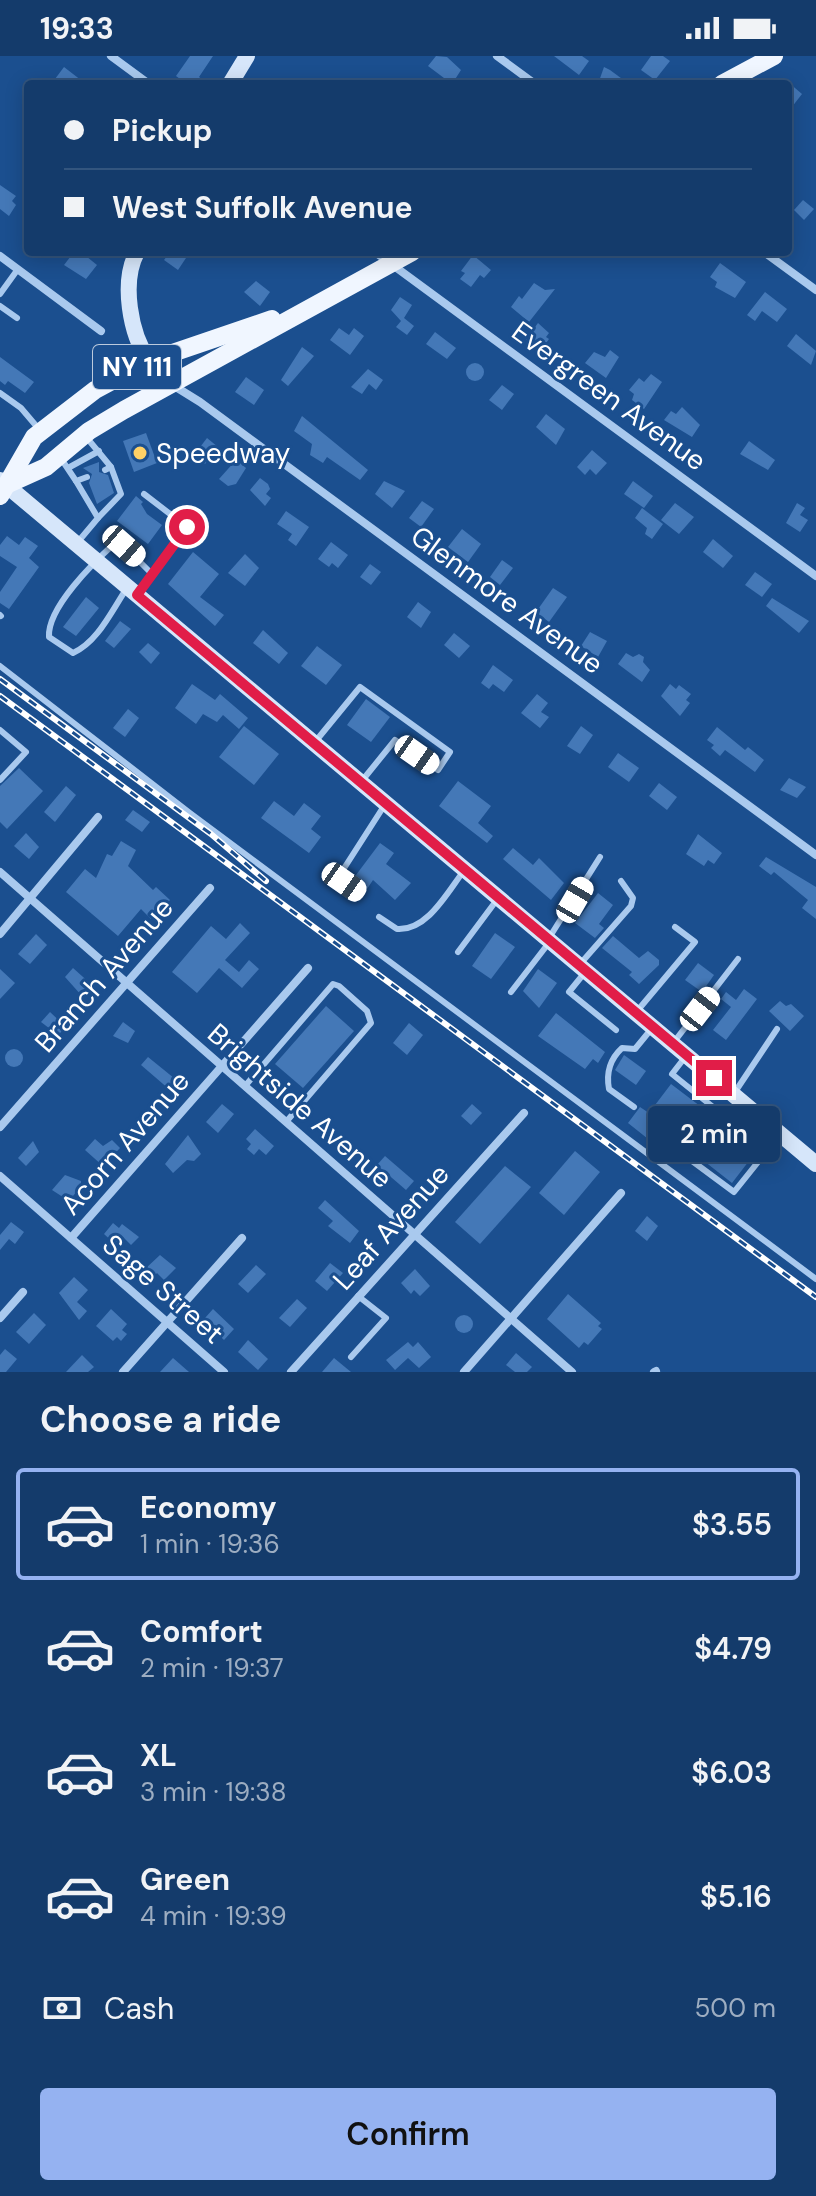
<!DOCTYPE html>
<meta charset="utf-8">
<style>
body{margin:0;font-family:"DM Sans",sans-serif;background:#1d4271;color:#f1f3f6;height:100vh;display:flex;flex-direction:column;font-size:30px;white-space:nowrap}
*{box-sizing:border-box;margin:0}
p{font-size:26px;color:#9dadc1}
.icon{flex:none;width:44px;height:44px;fill:none;stroke:currentColor;stroke-width:2;stroke-linecap:round;stroke-linejoin:round}
.map{position:relative;height:1316px;overflow:hidden}
.details{display:flex;flex-direction:column;background:#143b6b;flex:1}
.details>*{flex:none}
.top-card{position:absolute;left:24px;top:24px;width:768px;height:176px;border-radius:8px;box-shadow:0 4px 20px #0003,0 0 0 2px #33557e;display:grid;align-content:center;height:176px;padding:0 40px;background:#143b6b}
.end{position:absolute;width:36px;height:36px;margin:-18px;border:10px solid #e11d48;background:#fff;box-shadow:0 0 0 4px #fff}
.from{border-radius:50%}
.bubble{position:absolute;height:56px;border-radius:8px;background:#143b6b;box-shadow:0 4px 20px #0003,0 0 0 2px #33557e;font-size:26px;font-weight:600;line-height:56px;text-align:center}
.car{position:absolute;width:24px;height:48px;margin:-24px -12px;border-radius:10px;box-shadow:0 0 6px 2px #0007;background:linear-gradient(#fff 24%,#345 0 40%,#fff 0 76%,#345 0 86%,#fff 0)}
.top-card b{display:flex;align-items:center;gap:28px;height:76px;font-size:30px}
.top-card b+b{border-top:2px solid #33557e}
.top-card i{width:20px;height:20px;background:#f1f3f6}
ul{padding:0;list-style:none}
li{display:flex;align-items:center;gap:24px;height:112px;margin:0 16px 12px;padding:0 24px;border:4px solid transparent;border-radius:8px}
li div{flex:1}
li b{display:block;font-size:30px}
li em{font-style:normal;font-weight:600}
li.active{border-color:#95b2f1}
li>.icon{width:72px;height:72px;stroke-width:1.5}
h2{padding:0 40px;font-size:36px;line-height:96px}
.pay{display:flex;align-items:center;gap:20px;height:88px;padding:0 40px;font-size:30px}
.pay p{margin-inline-start:auto}
.button{display:flex;gap:16px;margin-top:auto;padding:16px 40px}
.button a{flex:1;height:92px;border-radius:8px;background:#95b2f1;color:#111;font-size:32px;font-weight:600;line-height:92px;text-align:center}
.status{display:flex;justify-content:space-between;align-items:center;height:56px;padding:0 40px;background:#143b6b;direction:ltr}
.status svg{height:22px;fill:currentColor}
.map>svg:first-child{display:block}
</style>
<div class="status"><b>19:33</b><svg viewBox="0 0 49 12"><path d="M0 12V9h3v3zM5 12V6h3v6zM10 12V3h3v9zM15 12V0h3v12zM26 1h20v11H26zM47 4h2v5h-2z"/></svg></div>
<div class="map">
<svg width="816" height="1316" viewBox="0 0 816 1316">
<rect width="100%" height="100%" fill="#1b4f8f"/>
<g fill="#4478b7">
<polygon points="190,0 213,0 199,21 208,28 187,28 176,20"/>
<polygon points="436,0 447,1 461,14 452,28 440,28 444,22 428,10"/>
<polygon points="554,0 582,0 589,5 579,19"/>
<polygon points="651,0 663,0 670,5 655,24 641,14"/>
<polygon points="64,11 86,28 62,28 55,23"/>
<polygon points="604,11 610,14 629,28 598,28"/>
<polygon points="788,26 802,38 788,56"/>
<polygon points="0,129 16,140 12,145 16,149 9,160 0,153"/>
<polygon points="803,144 814,153 804,164 794,154"/>
<polygon points="74,196 81,196 97,209 86,223 64,209"/>
<polygon points="170,196 190,196 178,214 164,204"/>
<polygon points="473,199 491,214 484,222 480,219 471,231 460,223 465,217 461,215"/>
<polygon points="720,207 746,226 735,242 715,231 717,226 710,221"/>
<polygon points="256,225 270,236 260,250 244,236"/>
<polygon points="534,227 545,234 555,233 529,266 511,251 519,240 522,243"/>
<polygon points="765,236 787,253 777,266 762,255 755,265 747,259"/>
<polygon points="400,241 412,249 404,262 414,270 407,279 396,271 401,265 391,254"/>
<polygon points="538,267 549,277 546,281 549,283 540,295 526,283"/>
<polygon points="339,272 349,279 354,272 364,280 350,299 330,284"/>
<polygon points="435,276 456,292 447,303 426,288"/>
<polygon points="796,278 816,295 811,309 787,290"/>
<polygon points="302,291 314,300 288,330 281,324"/>
<polygon points="610,294 619,301 606,322 585,307 594,296 605,301"/>
<polygon points="0,301 34,326 25,337 8,325 5,329 0,325"/>
<circle cx="475" cy="316" r="9"/>
<polygon points="368,313 383,324 376,334 369,328 362,338 351,331"/>
<polygon points="651,318 662,326 644,353 632,344 634,338 629,334 639,322 644,326"/>
<polygon points="246,321 264,334 254,349 235,336"/>
<polygon points="502,329 514,338 502,354 489,344"/>
<polygon points="682,351 700,369 692,381 664,364 671,355 676,358"/>
<polygon points="546,358 565,373 556,389 536,371"/>
<polygon points="302,360 368,414 360,424 327,401 323,407 310,399 312,388 294,375"/>
<polygon points="146,377 157,407 134,416 123,385"/>
<polygon points="207,382 218,391 205,408 194,399"/>
<polygon points="749,385 775,404 768,414 740,398"/>
<polygon points="592,394 607,407 596,419 590,413 585,419 577,411"/>
<polygon points="236,404 246,412 236,428 228,430 219,423"/>
<polygon points="99,406 99,416 108,419 114,437 97,448 89,427 92,418 83,412"/>
<polygon points="260,422 268,428 270,433 266,438 271,442 265,450 250,434"/>
<polygon points="384,425 405,435 392,452 375,438"/>
<polygon points="633,425 653,440 644,452 624,438"/>
<polygon points="136,440 143,446 141,448 147,458 162,469 148,488 117,465"/>
<polygon points="422,445 434,453 421,471 409,462"/>
<polygon points="675,447 694,461 679,478 661,464"/>
<polygon points="797,447 805,452 800,459 808,464 800,476 786,467"/>
<polygon points="642,452 663,468 652,483 645,478 647,472 635,462"/>
<polygon points="286,455 309,471 296,490 288,484 292,478 277,468"/>
<polygon points="462,473 481,488 468,506 448,491"/>
<polygon points="7,480 19,489 25,481 38,490 29,502 39,511 9,553 0,547 0,536 17,511 0,500 0,489"/>
<polygon points="713,483 733,500 723,512 703,496"/>
<polygon points="331,486 348,499 338,512 332,507 329,511 318,503"/>
<polygon points="193,496 219,518 200,541 224,559 215,570 168,528"/>
<polygon points="245,498 259,512 245,530 228,517"/>
<polygon points="502,504 513,512 500,529 490,521"/>
<polygon points="370,508 381,516 371,529 360,521"/>
<polygon points="755,516 772,528 762,541 745,529"/>
<polygon points="553,532 567,541 549,566 536,556"/>
<polygon points="86,541 99,552 76,580 63,571"/>
<polygon points="772,542 809,565 799,577 766,550"/>
<polygon points="418,546 431,556 421,572 407,561"/>
<polygon points="120,565 131,573 114,592 105,585"/>
<polygon points="263,574 288,597 279,608 253,587"/>
<polygon points="590,576 607,585 598,601 581,590"/>
<polygon points="454,577 470,590 459,602 444,589"/>
<polygon points="148,587 160,597 151,608 139,596"/>
<polygon points="317,590 342,609 326,629 301,610"/>
<polygon points="626,597 633,601 639,598 644,601 643,606 650,614 642,626 618,608"/>
<polygon points="493,609 513,624 504,636 493,628 489,633 481,627"/>
<polygon points="192,628 215,644 220,638 248,662 239,673 223,659 217,666 203,658 196,668 175,652"/>
<polygon points="670,628 676,633 679,629 691,638 686,644 690,647 680,660 661,640"/>
<polygon points="537,638 548,647 541,656 549,661 540,672 521,657"/>
<polygon points="366,643 390,661 371,686 347,669"/>
<polygon points="128,653 139,662 125,681 113,672"/>
<polygon points="244,670 279,698 254,729 219,701"/>
<polygon points="581,670 593,679 580,698 567,690"/>
<polygon points="717,671 745,694 748,691 764,704 755,716 725,694 720,700 711,692 714,689 707,684"/>
<polygon points="618,697 639,712 629,726 608,711"/>
<polygon points="19,712 43,735 7,773 0,766 0,730"/>
<polygon points="789,722 806,731 797,742 780,734"/>
<polygon points="458,725 491,750 478,767 493,780 487,787 439,750"/>
<polygon points="659,727 677,741 667,754 649,740"/>
<polygon points="66,730 76,739 55,766 44,756"/>
<polygon points="274,745 294,760 304,747 321,760 311,773 321,781 309,797 261,762"/>
<polygon points="133,754 150,766 142,776 125,764"/>
<polygon points="26,777 39,791 29,803 14,790"/>
<polygon points="698,778 722,797 714,808 708,804 704,810 686,798"/>
<polygon points="121,785 136,794 128,810 153,834 156,831 170,844 151,863 141,853 118,880 66,836 85,813 96,822 107,798 112,800"/>
<polygon points="380,787 394,797 386,808 411,827 395,844 373,824 367,833 353,823"/>
<polygon points="513,792 533,809 539,802 564,827 551,844 503,803"/>
<polygon points="766,801 816,831 816,863 802,852 808,844 774,816 771,819 759,810"/>
<polygon points="598,837 613,849 599,868 604,872 595,882 575,867"/>
<polygon points="240,867 250,877 225,904 239,916 249,904 259,913 242,932 219,912 197,937 172,916 211,870 226,883"/>
<polygon points="495,877 515,891 491,923 472,910"/>
<polygon points="36,878 47,889 30,908 18,898"/>
<polygon points="613,880 639,902 648,895 659,904 659,909 639,928 629,919 632,916 602,892"/>
<polygon points="698,907 714,919 702,936 685,924"/>
<polygon points="73,912 92,929 82,940 65,921"/>
<polygon points="0,913 15,927 0,943"/>
<polygon points="538,913 557,927 539,952 523,935"/>
<polygon points="744,933 757,943 726,984 713,974 731,951 721,943 726,936 736,944"/>
<polygon points="780,945 786,950 791,948 804,960 790,975 769,955"/>
<polygon points="326,950 354,975 303,1032 275,1008"/>
<polygon points="50,956 66,971 58,979 41,966"/>
<polygon points="556,957 605,996 598,1007 593,1003 585,1013 538,980"/>
<polygon points="123,966 135,975 128,987 113,980"/>
<polygon points="409,967 423,979 407,999 393,987"/>
<circle cx="14" cy="1002" r="9"/>
<polygon points="624,999 646,1015 636,1029 615,1014"/>
<polygon points="148,1001 185,1031 177,1040 141,1009"/>
<polygon points="671,1028 700,1050 678,1078 685,1083 672,1102 628,1067 640,1051 649,1057"/>
<polygon points="222,1048 234,1058 218,1077 206,1066"/>
<polygon points="472,1048 482,1057 471,1069 461,1060"/>
<polygon points="711,1068 752,1101 732,1127 695,1098 705,1085 701,1080"/>
<polygon points="255,1073 274,1090 266,1099 259,1093 254,1099 247,1093 251,1088 246,1083"/>
<polygon points="188,1079 201,1098 194,1105 187,1104 173,1117 165,1108"/>
<polygon points="95,1083 103,1090 112,1084 120,1092 103,1110 85,1094"/>
<polygon points="33,1085 39,1096 26,1110 18,1102"/>
<polygon points="575,1095 600,1116 564,1159 539,1137"/>
<polygon points="385,1100 414,1125 406,1134 377,1109"/>
<polygon points="505,1110 531,1131 480,1188 455,1166"/>
<polygon points="65,1119 81,1125 81,1130 69,1145 52,1134"/>
<polygon points="325,1144 359,1175 350,1187 328,1170 333,1165 318,1152"/>
<polygon points="647,1160 658,1170 647,1185 635,1175"/>
<polygon points="11,1166 24,1176 15,1188 9,1183 0,1194 0,1179"/>
<polygon points="113,1167 119,1172 122,1168 139,1181 131,1189 123,1181 116,1189 104,1178"/>
<polygon points="160,1199 176,1212 164,1224 157,1217 153,1221 145,1213"/>
<polygon points="330,1207 343,1217 327,1235 315,1225"/>
<polygon points="256,1209 266,1218 248,1237 238,1228"/>
<polygon points="415,1213 430,1230 420,1240 414,1234 411,1238 401,1227"/>
<polygon points="74,1221 88,1234 77,1246 87,1255 79,1264 59,1237"/>
<polygon points="568,1238 601,1267 598,1270 602,1273 588,1289 584,1286 579,1292 547,1263"/>
<polygon points="297,1243 307,1252 290,1271 279,1262"/>
<polygon points="111,1253 127,1268 122,1274 127,1278 121,1285 117,1281 113,1285 96,1270"/>
<polygon points="213,1253 234,1273 224,1284 207,1268 209,1265 205,1262"/>
<polygon points="34,1257 46,1269 29,1288 16,1276"/>
<circle cx="464" cy="1268" r="9"/>
<polygon points="248,1284 268,1303 258,1314 238,1296"/>
<polygon points="408,1286 413,1291 418,1286 431,1301 419,1312 408,1302 395,1314 386,1304"/>
<polygon points="5,1293 17,1303 6,1316 0,1316 0,1299"/>
<polygon points="516,1297 532,1311 527,1316 515,1316 506,1309"/>
<polygon points="82,1299 94,1311 88,1316 66,1316"/>
<polygon points="173,1302 189,1316 160,1316"/>
<polygon points="334,1302 351,1316 322,1316"/>
</g>
<g fill="none" stroke-linecap="round" stroke-linejoin="round">
<g stroke="#a9c9ee" stroke-width="6">
<polyline points="0,238 18,213"/>
<polyline points="0,250 17,262"/>
<polyline points="0,337 21,352 38,372"/>
<polyline points="87,382 111,411 105,414"/>
<polyline points="60,401 76,425 87,421"/>
<polyline points="68,412 99,395"/>
<polyline points="76,425 98,462 77,487"/>
<polyline points="144,438 187,471 152,518"/>
<polyline points="98,462 121,438 111,411"/>
<path d="M127 532C112 554 98 586 73 597L49 581C47 552 94 506 115 487L124 490 152 518 137 539"/>
<polyline points="0,559 1,560"/>
<polyline points="0,610 190,757 816,1223"/>
<polyline points="0,674 26,696 0,724"/>
<polyline points="315,686 360,631 450,696 438,714 395,684 361,726"/>
<polyline points="358,836 344,826 341,817 384,750"/>
<path d="M379 861 397 873C427 875 447 837 463 816"/>
<polyline points="549,882 600,801"/>
<polyline points="458,896 496,845"/>
<polyline points="581,907 631,850 633,842 621,825"/>
<polyline points="586,915 569,936 616,974"/>
<polyline points="511,936 548,888"/>
<polyline points="638,954 695,886 675,871"/>
<polyline points="674,986 738,903"/>
<polyline points="686,1000 672,1018 713,1051"/>
<polyline points="245,1030 333,928 339,930 367,955 371,967 286,1066"/>
<polyline points="735,1036 777,973"/>
<polyline points="740,1048 727,1062 713,1051 695,1072 695,1084 684,1099 734,1136 762,1101 761,1089 771,1073"/>
<path d="M634 1051 609 1033C606 1017 610 1003 622 992L635 993 653 971"/>
<polyline points="351,1301 386,1262 358,1240"/>
</g>
<g stroke="#a9c9ee" stroke-width="8">
<polyline points="111,0 149,28"/>
<polyline points="497,0 535,28"/>
<polyline points="375,196 816,520"/>
<polyline points="764,196 816,234"/>
<polyline points="0,200 101,275"/>
<polyline points="171,328 200,346 816,799"/>
<polyline points="0,816 572,1316"/>
<polyline points="0,878 98,761"/>
<polyline points="0,1071 210,832"/>
<polyline points="0,1120 224,1316"/>
<polyline points="71,1182 308,912"/>
<polyline points="0,1262 23,1236"/>
<polyline points="123,1316 242,1182"/>
<polyline points="291,1316 524,1057"/>
<polyline points="464,1316 621,1137"/>
<polyline points="654,1316 656,1315"/>
</g>
<g stroke="#d6e6fa" stroke-width="16">
<polyline points="230,28 247,0"/>
<path d="M137 196C121 226 130 278 149 305"/>
<polyline points="0,424 816,1108"/>
</g>
<g stroke="#f0f6ff" stroke-width="18">
<polyline points="722,28 774,0"/>
<polyline points="6,429 46,411 89,375 124,354 412,196"/>
<polyline points="0,440 34,381 95,334 149,305 272,263"/>
</g>
<defs>
<g id="rail">
<polyline points="0,623 211,778 266,825"/>
<polyline points="0,640 816,1241"/>
</g>
</defs>
<use href="#rail" stroke="#fff" stroke-width="6"/>
<use href="#rail" stroke="#1b4f8f" stroke-width="3" stroke-dasharray="9" stroke-linecap="butt"/>
</g>
<g fill="none" stroke-linecap="round" stroke-linejoin="round">
<polyline stroke="#e11d48" stroke-width="10" points="187,471 137,539 714,1022"/>
</g>
<circle fill="#ffd166" stroke="#1b4f8f" stroke-width="3" cx="140" cy="397" r="8"/>
<g text-anchor="middle" dominant-baseline="central" stroke-width="6" stroke-linejoin="round" paint-order="stroke">
<rect fill="#1b4f8f" stroke="#bbcadd" stroke-width="2" x="93" y="289" width="88" height="44" rx="6"/>
<g font-size="26" font-weight="bold" fill="#fff">
<text x="137" y="311">NY 111</text>
</g>
<g font-size="28" fill="#fff" stroke="#1b4f8f">
<text transform="translate(609 340) rotate(36)">Evergreen Avenue</text>
<text transform="translate(507 544) rotate(36)">Glenmore Avenue</text>
<text transform="translate(104 919) rotate(-49)">Branch Avenue</text>
<text transform="translate(300 1050) rotate(41)">Brightside Avenue</text>
<text transform="translate(125 1087) rotate(-49)">Acorn Avenue</text>
<text transform="translate(391 1171) rotate(-48)">Leaf Avenue</text>
<text transform="translate(163 1233) rotate(41)">Sage Street</text>
</g>
<g font-size="28" fill="#fff" stroke="#1b4f8f" text-anchor="start">
<text x="156" y="397">Speedway</text>
</g>
</g>
</svg>
<i class="end from" style="left:187px;top:471px"></i>
<i class="end" style="left:714px;top:1022px"></i>
<div class="bubble" style="left:648px;top:1050px;width:132px">2 min</div>
<i class="car" style="left:124px;top:490px;rotate:131deg"></i>
<i class="car" style="left:417px;top:699px;rotate:125deg"></i>
<i class="car" style="left:344px;top:826px;rotate:125deg"></i>
<i class="car" style="left:575px;top:844px;rotate:30deg"></i>
<i class="car" style="left:700px;top:953px;rotate:38deg"></i>
<div class="top-card">
<b><i class="from"></i>Pickup</b>
<b><i></i>West Suffolk Avenue</b>
</div>
</div>
<section class="details">
<h2>Choose a ride</h2>
<ul>
<li class="active"><svg class="icon" aria-label="car" viewBox="0 0 24 24"><path d="M5 17H2v-5l4-1 3-4h7l3 4 3 1v5h-3M9 17h6M6 11h13"/><circle cx="7" cy="17" r="2"/><circle cx="17" cy="17" r="2"/></svg><div><b>Economy</b><p>1 min · 19:36</p></div><em>$3.55</em></li>
<li><svg class="icon" aria-label="car" viewBox="0 0 24 24"><path d="M5 17H2v-5l4-1 3-4h7l3 4 3 1v5h-3M9 17h6M6 11h13"/><circle cx="7" cy="17" r="2"/><circle cx="17" cy="17" r="2"/></svg><div><b>Comfort</b><p>2 min · 19:37</p></div><em>$4.79</em></li>
<li><svg class="icon" aria-label="car" viewBox="0 0 24 24"><path d="M5 17H2v-5l4-1 3-4h7l3 4 3 1v5h-3M9 17h6M6 11h13"/><circle cx="7" cy="17" r="2"/><circle cx="17" cy="17" r="2"/></svg><div><b>XL</b><p>3 min · 19:38</p></div><em>$6.03</em></li>
<li><svg class="icon" aria-label="car" viewBox="0 0 24 24"><path d="M5 17H2v-5l4-1 3-4h7l3 4 3 1v5h-3M9 17h6M6 11h13"/><circle cx="7" cy="17" r="2"/><circle cx="17" cy="17" r="2"/></svg><div><b>Green</b><p>4 min · 19:39</p></div><em>$5.16</em></li>
</ul>
<div class="pay"><svg class="icon" aria-label="cash" viewBox="0 0 24 24"><path d="M3 7h18v10H3z"/><circle cx="12" cy="12" r="2"/></svg>Cash<p>500 m</p></div>
<div class="button"><a>Confirm</a></div>
</section>
